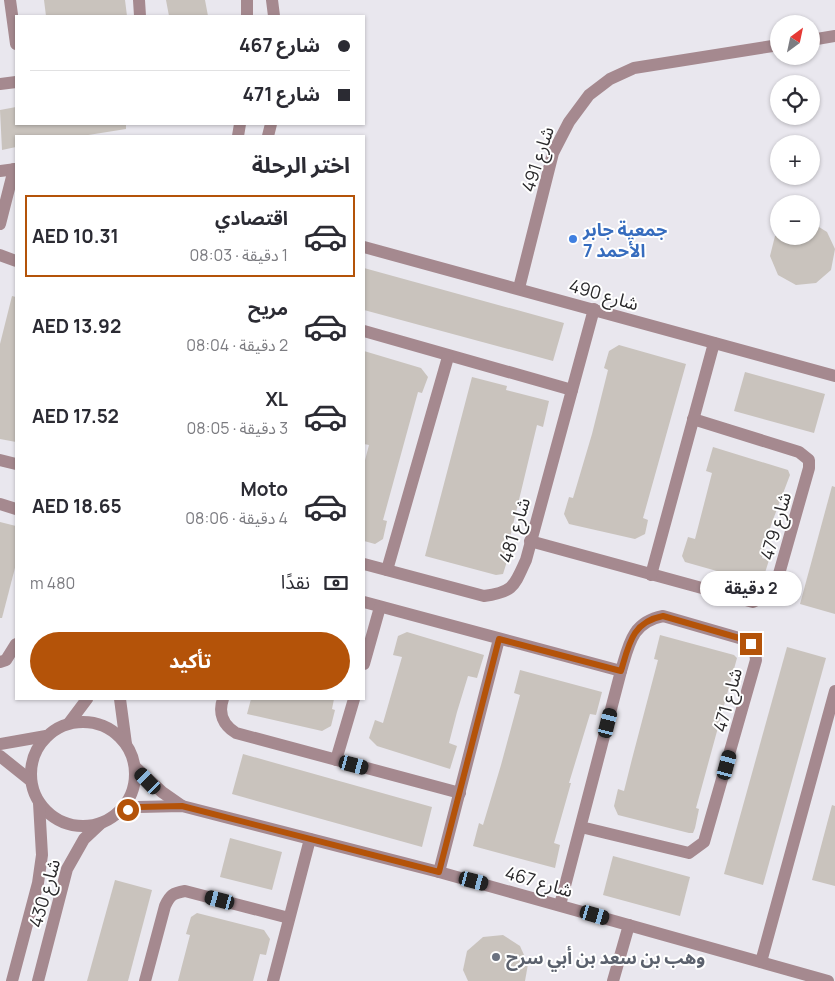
<!DOCTYPE html>
<html lang="ar">
<meta charset="utf-8">
<style>
body{margin:0;font-family:Manrope,"Noto Sans Arabic",sans-serif;background:#f7f7f7;color:#2b2b33;direction:rtl;height:100vh;display:flex;flex-direction:column;font-size:19px;white-space:nowrap}
*{box-sizing:border-box;margin:0}
p{font-size:16px;color:#7c7c81}
.icon{flex:none;width:28px;height:28px;fill:none;stroke:currentColor;stroke-width:2;stroke-linecap:round;stroke-linejoin:round}
.map{position:relative;flex:1;overflow:hidden;direction:ltr}
.side{position:absolute;left:15px;top:135px;width:350px;height:565px;display:flex;flex-direction:column;background:#fff;border-radius:0px;box-shadow:0 1px 4px #0004;direction:rtl}
.side>*{flex:none}
.banner{position:absolute;left:15px;top:15px;width:350px;height:110px;border-radius:0px;box-shadow:0 1px 4px #0004;direction:rtl;display:grid;align-content:center;height:110px;padding:0 15px;background:#fff}
.needle{width:32px;rotate:33deg}
.buttons{position:absolute;left:770px;top:15px;display:grid;gap:10px}
.buttons a{display:grid;place-items:center;width:50px;height:50px;border-radius:50%;background:#fff;box-shadow:0 1px 4px #0004;font-size:25px}
.end{position:absolute;width:22px;height:22px;margin:-11px;border:6px solid #b45309;background:#fff;box-shadow:0 0 0 2px #fff}
.from{border-radius:50%}
.bubble{position:absolute;height:35px;border-radius:18px;background:#fff;box-shadow:0 1px 4px #0004;font-size:16px;font-weight:700;line-height:35px;text-align:center;direction:rtl}
.car{position:absolute;width:15px;height:30px;margin:-15px -8px;border-radius:6px;box-shadow:0 0 4px 1px #0007;background:linear-gradient(#222 24%,#8ab4d8 0 40%,#222 0 76%,#8ab4d8 0 86%,#222 0)}
.banner b{display:flex;align-items:center;gap:18px;height:48px;font-size:19px}
.banner b+b{border-top:1px solid #e1e1e2}
.banner i{width:12px;height:12px;background:#2b2b33}
ul{padding:0;list-style:none}
li{display:flex;align-items:center;gap:15px;height:82px;margin:0 10px 8px;padding:0 5px;border:2px solid transparent;border-radius:0px}
li div{flex:1}
li b{display:block;font-size:19px}
li em{font-style:normal;font-weight:700}
li.active{border-color:#b45309}
li>.icon{width:45px;height:45px;stroke-width:1.5}
h2{padding:0 15px;font-size:22px;line-height:60px}
.pay{display:flex;align-items:center;gap:12px;height:55px;padding:0 15px;font-size:19px}
.pay p{margin-inline-start:auto}
.action{display:flex;gap:10px;margin-top:auto;padding:10px 15px}
.action a{flex:1;height:58px;border-radius:30px;background:#b45309;color:#fff;font-size:20px;font-weight:700;line-height:58px;text-align:center}
.map>svg:first-child{display:block}
</style>
<div class="map">
<svg width="835" height="981" viewBox="0 0 835 981">
<rect width="100%" height="100%" fill="#e9e7ee"/>
<g fill="#c9c3bd">
<polygon points="44,0 125,0 127,16 46,16"/>
<polygon points="166,0 205,0 208,16 169,16"/>
<polygon points="16,107 16,124 126,124 126,129 82,136 16,136 16,147 2,150 0,110"/>
<polygon points="811,222 827,232 835,249 831,270 816,283 796,285 778,275 770,256 775,236 811,236"/>
<polygon points="364,268 564,323 553,361 364,310"/>
<polygon points="12,296 16,297 16,442 0,439 0,344"/>
<polygon points="619,345 686,364 643,518 648,520 645,534 635,539 569,524 564,514 569,497 573,498 592,434 608,370 604,368 609,351"/>
<polygon points="364,351 421,368 428,377 422,393 418,392 383,520 387,521 383,539 375,544 364,541 364,464 369,445 364,444"/>
<polygon points="745,372 825,394 814,433 734,411"/>
<polygon points="472,377 507,386 506,390 549,401 543,427 537,425 506,554 509,555 503,574 496,575 425,556"/>
<polygon points="713,447 788,470 790,475 771,525 762,558 769,560 764,576 752,581 685,562 682,556 688,537 695,539 712,473 706,471"/>
<polygon points="832,486 835,487 835,614 800,604"/>
<polygon points="0,522 16,526 16,564 2,618 0,618"/>
<polygon points="407,632 484,655 477,678 468,676 457,712 449,743 457,746 450,769 377,746 369,738 375,720 383,723 402,657 393,655 398,636"/>
<polygon points="660,635 734,655 737,658 696,808 699,809 695,828 693,833 689,833 618,815 614,806 618,789 624,791 632,759 658,660 654,659"/>
<polygon points="787,647 826,658 763,885 724,874"/>
<polygon points="520,670 602,692 596,715 590,714 569,783 571,783 554,843 560,845 555,868 473,846 479,823 483,825 501,765 520,695 514,693"/>
<polygon points="251,699 334,699 332,709 335,710 331,726 322,731 247,714"/>
<polygon points="243,754 432,807 422,847 232,794"/>
<polygon points="832,805 835,806 835,886 812,880"/>
<polygon points="230,838 282,852 272,890 220,877"/>
<polygon points="613,856 690,877 680,916 603,895"/>
<polygon points="115,880 152,890 128,981 87,981"/>
<polygon points="197,913 264,930 270,939 266,955 260,954 253,981 178,981 190,935 186,934 191,917"/>
<polygon points="503,935 520,946 528,964 525,981 468,981 463,970 467,951 483,937"/>
</g>
<g fill="none" stroke-linecap="round" stroke-linejoin="round">
<g stroke="#a5898f" stroke-width="12">
<polyline points="10,0 16,44"/>
<polyline points="139,0 140,16"/>
<polyline points="247,0 247,16"/>
<polyline points="272,0 274,16"/>
<polyline points="811,40 835,36"/>
<polyline points="0,84 16,82"/>
<polyline points="238,136 240,124"/>
<polyline points="268,136 271,124"/>
<polyline points="0,171 16,169"/>
<polyline points="0,224 14,169"/>
<polyline points="364,247 835,376"/>
<polyline points="0,255 16,261"/>
<polyline points="519,288 553,153 569,122 589,95 610,79 634,68 779,45"/>
<polyline points="364,331 572,390"/>
<polyline points="0,460 16,464"/>
<polyline points="0,504 16,509"/>
<polyline points="530,541 753,602 767,595 775,588 809,468 809,460 799,452 693,419"/>
<path d="M364 564 484 596C514 592 514 586 526 560L594 309"/>
<polyline points="387,570 448,357"/>
<polyline points="651,575 714,343"/>
<polyline points="364,602 621,671"/>
<polyline points="0,662 6,660 16,644"/>
<polyline points="364,664 380,607"/>
<polyline points="120,699 126,744"/>
<path d="M223 699C218 713 223 725 236 733L460 793"/>
<circle cx="83" cy="774" r="52"/>
<polyline points="69,723 87,699"/>
<polyline points="0,744 46,736"/>
<polyline points="0,756 30,780"/>
<polyline points="336,760 354,699"/>
<polyline points="135,767 162,792 182,806"/>
<polyline points="117,814 139,807 182,806 439,872 828,981"/>
<polyline points="439,872 499,639"/>
<path d="M560 905 621 671C629 644 632 622 663 616L746 640C754 646 755 650 756 660L704 842 689 853 581 827"/>
<polyline points="761,962 835,691"/>
<polyline points="12,981 38,883 42,855 39,803"/>
<polyline points="38,981 67,869 84,839 100,824"/>
<path d="M145 981 165 906C170 895 173 893 185 891L289 918"/>
<polyline points="273,981 310,839"/>
<polyline points="613,981 629,925"/>
</g>
</g>
<g fill="none" stroke-linecap="round" stroke-linejoin="round">
<path stroke="#b45309" stroke-width="6" d="M128 810 139 807 182 806 439 872 499 639 621 671C629 644 632 622 663 616L746 640 751 644"/>
</g>
<circle fill="#3f7fe0" stroke="#fff" stroke-width="2" cx="573" cy="239" r="5"/>
<circle fill="#6b7280" stroke="#fff" stroke-width="2" cx="496" cy="957" r="5"/>
<g text-anchor="middle" dominant-baseline="central" stroke-width="4" stroke-linejoin="round" paint-order="stroke">
<g font-size="18" fill="#2a292b" stroke="#fff">
<text transform="translate(537 159) rotate(-72)">شارع 491</text>
<text transform="translate(604 294) rotate(16)">شارع 490</text>
<text transform="translate(775 526) rotate(-74)">شارع 479</text>
<text transform="translate(514 530) rotate(-73)">شارع 481</text>
<text transform="translate(727 700) rotate(-75)">شارع 471</text>
<text transform="translate(539 881) rotate(16)">شارع 467</text>
<text transform="translate(44 893) rotate(-74)">شارع 430</text>
</g>
<g font-size="18" font-weight="bold" fill="#366cbe" stroke="#fff" text-anchor="start">
<text x="583" y="229">جمعية جابر<tspan x="583" dy="21">الأحمد 7</tspan></text>
</g>
<g font-size="18" font-weight="bold" fill="#5b616d" stroke="#fff" text-anchor="start">
<text x="506" y="957">وهب بن سعد بن أبي سرح</text>
</g>
</g>
</svg>
<div class="buttons">
<a><svg class="needle" viewBox="-14 -14 28 28"><path d="M0-13l5 13h-10z" fill="#e53935"/><path d="M0 13l5-13h-10z" fill="#7c7c81"/></svg></a>
<a><svg class="icon" aria-label="locate" viewBox="0 0 24 24"><circle cx="12" cy="12" r="6"/><path d="M12 2v4M12 18v4M2 12h4M18 12h4"/></svg></a>
<a>+</a>
<a>−</a>
</div>
<i class="end from" style="left:128px;top:810px"></i>
<i class="end" style="left:751px;top:644px"></i>
<div class="bubble" style="left:700px;top:571px;width:102px">2 دقيقة</div>
<i class="car" style="left:608px;top:723px;rotate:14deg"></i>
<i class="car" style="left:354px;top:765px;rotate:105deg"></i>
<i class="car" style="left:727px;top:765px;rotate:15deg"></i>
<i class="car" style="left:148px;top:781px;rotate:316deg"></i>
<i class="car" style="left:474px;top:881px;rotate:105deg"></i>
<i class="car" style="left:220px;top:900px;rotate:285deg"></i>
<i class="car" style="left:595px;top:915px;rotate:106deg"></i>
<div class="banner">
<b><i class="from"></i>شارع 467</b>
<b><i></i>شارع 471</b>
</div>
<section class="side">
<h2>اختر الرحلة</h2>
<ul>
<li class="active"><svg class="icon" aria-label="car" viewBox="0 0 24 24"><path d="M5 17H2v-5l4-1 3-4h7l3 4 3 1v5h-3M9 17h6M6 11h13"/><circle cx="7" cy="17" r="2"/><circle cx="17" cy="17" r="2"/></svg><div><b>اقتصادي</b><p>1 دقيقة · 08:03</p></div><em>AED 10.31</em></li>
<li><svg class="icon" aria-label="car" viewBox="0 0 24 24"><path d="M5 17H2v-5l4-1 3-4h7l3 4 3 1v5h-3M9 17h6M6 11h13"/><circle cx="7" cy="17" r="2"/><circle cx="17" cy="17" r="2"/></svg><div><b>مريح</b><p>2 دقيقة · 08:04</p></div><em>AED 13.92</em></li>
<li><svg class="icon" aria-label="car" viewBox="0 0 24 24"><path d="M5 17H2v-5l4-1 3-4h7l3 4 3 1v5h-3M9 17h6M6 11h13"/><circle cx="7" cy="17" r="2"/><circle cx="17" cy="17" r="2"/></svg><div><b>XL</b><p>3 دقيقة · 08:05</p></div><em>AED 17.52</em></li>
<li><svg class="icon" aria-label="car" viewBox="0 0 24 24"><path d="M5 17H2v-5l4-1 3-4h7l3 4 3 1v5h-3M9 17h6M6 11h13"/><circle cx="7" cy="17" r="2"/><circle cx="17" cy="17" r="2"/></svg><div><b>Moto</b><p>4 دقيقة · 08:06</p></div><em>AED 18.65</em></li>
</ul>
<div class="pay"><svg class="icon" aria-label="cash" viewBox="0 0 24 24"><path d="M3 7h18v10H3z"/><circle cx="12" cy="12" r="2"/></svg>نقدًا<p>480 m</p></div>
<div class="action"><a>تأكيد</a></div>
</section>
</div>
